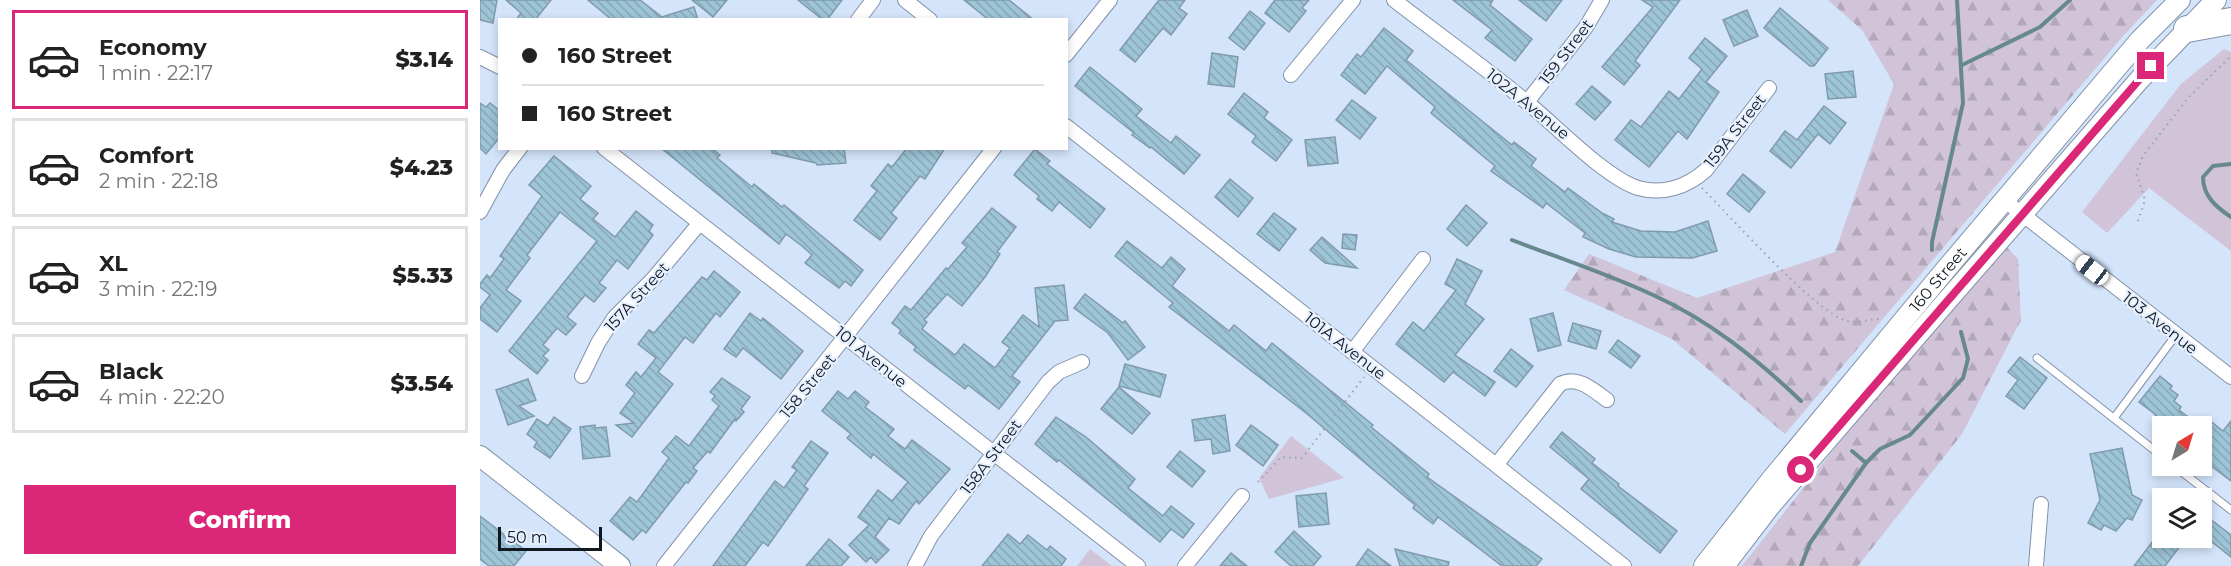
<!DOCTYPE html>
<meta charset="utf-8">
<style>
body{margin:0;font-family:Montserrat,sans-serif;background:#f2f2f2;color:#222;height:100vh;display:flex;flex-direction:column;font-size:22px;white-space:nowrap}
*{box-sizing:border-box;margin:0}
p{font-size:20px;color:#767676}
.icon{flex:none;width:33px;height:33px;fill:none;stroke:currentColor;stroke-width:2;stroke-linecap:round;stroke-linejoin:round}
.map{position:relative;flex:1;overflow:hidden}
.details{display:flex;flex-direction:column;background:#fff;width:480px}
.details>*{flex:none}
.guide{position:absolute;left:18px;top:18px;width:570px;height:132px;border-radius:0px;box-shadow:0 3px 9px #0003;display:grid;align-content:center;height:132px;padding:0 24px;background:#fff}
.needle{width:39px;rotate:38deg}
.fabs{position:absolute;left:1672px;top:416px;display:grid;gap:12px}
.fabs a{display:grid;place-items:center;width:60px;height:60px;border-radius:0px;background:#fff;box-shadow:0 3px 9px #0003;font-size:30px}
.scale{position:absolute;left:18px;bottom:15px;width:104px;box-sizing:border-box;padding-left:6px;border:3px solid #121820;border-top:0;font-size:16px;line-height:21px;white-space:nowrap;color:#121820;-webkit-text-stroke:4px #e6f0ff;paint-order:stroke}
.end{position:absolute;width:27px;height:27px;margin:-14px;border:8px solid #db2777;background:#fff;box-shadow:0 0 0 3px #fff}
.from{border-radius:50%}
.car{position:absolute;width:18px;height:36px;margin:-18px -9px;border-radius:8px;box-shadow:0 0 4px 2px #0007;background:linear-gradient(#fff 24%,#345 0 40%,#fff 0 76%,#345 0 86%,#fff 0)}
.guide b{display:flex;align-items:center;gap:21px;height:57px;font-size:22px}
.guide b+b{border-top:2px solid #e0e0e0}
.guide i{width:15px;height:15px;background:#222}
ul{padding:10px 0 0;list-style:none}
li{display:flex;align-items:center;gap:18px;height:99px;margin:0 12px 9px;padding:0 12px;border:3px solid #e0e0e0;border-radius:0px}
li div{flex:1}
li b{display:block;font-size:22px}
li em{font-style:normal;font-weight:800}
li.selected{border-color:#db2777}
li>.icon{width:54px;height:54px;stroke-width:1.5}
.cta{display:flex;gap:12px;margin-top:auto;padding:12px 24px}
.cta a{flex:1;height:69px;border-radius:0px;background:#db2777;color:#fff;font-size:24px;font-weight:800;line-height:69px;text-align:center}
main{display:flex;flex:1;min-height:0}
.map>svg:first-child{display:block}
</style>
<main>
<section class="details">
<ul>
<li class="selected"><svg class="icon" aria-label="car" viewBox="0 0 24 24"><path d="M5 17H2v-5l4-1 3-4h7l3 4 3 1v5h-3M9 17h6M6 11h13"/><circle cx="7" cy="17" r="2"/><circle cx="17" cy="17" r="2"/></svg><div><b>Economy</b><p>1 min · 22:17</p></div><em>$3.14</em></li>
<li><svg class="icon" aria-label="car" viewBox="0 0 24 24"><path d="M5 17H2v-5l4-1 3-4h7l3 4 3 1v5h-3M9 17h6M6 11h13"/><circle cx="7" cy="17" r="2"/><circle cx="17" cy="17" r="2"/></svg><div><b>Comfort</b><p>2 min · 22:18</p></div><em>$4.23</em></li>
<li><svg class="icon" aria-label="car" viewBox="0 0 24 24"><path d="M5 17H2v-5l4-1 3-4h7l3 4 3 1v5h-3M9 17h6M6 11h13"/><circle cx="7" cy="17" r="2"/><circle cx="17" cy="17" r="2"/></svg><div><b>XL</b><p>3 min · 22:19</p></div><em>$5.33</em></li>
<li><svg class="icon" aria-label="car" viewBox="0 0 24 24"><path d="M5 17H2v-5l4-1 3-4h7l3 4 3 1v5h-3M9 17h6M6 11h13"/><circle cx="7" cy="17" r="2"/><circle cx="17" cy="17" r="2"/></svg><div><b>Black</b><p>4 min · 22:20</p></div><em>$3.54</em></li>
</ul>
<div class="cta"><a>Confirm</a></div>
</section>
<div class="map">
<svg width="1751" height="566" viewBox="0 0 1751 566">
<defs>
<pattern id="forest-firs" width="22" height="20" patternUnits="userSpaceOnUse" patternTransform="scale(1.5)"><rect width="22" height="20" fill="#d1c4d9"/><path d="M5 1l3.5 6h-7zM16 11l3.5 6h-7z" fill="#b2a8ba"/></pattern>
<pattern id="building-back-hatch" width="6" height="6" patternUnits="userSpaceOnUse" patternTransform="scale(1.5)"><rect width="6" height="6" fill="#9ec4d7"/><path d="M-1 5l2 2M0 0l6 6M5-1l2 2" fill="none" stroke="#87a8b8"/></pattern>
</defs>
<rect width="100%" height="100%" fill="#d3e4fb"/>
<g fill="#d1c4d9">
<polygon points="1744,49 1751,52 1751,251 1669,188 1627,233 1602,212 1701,84"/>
<polygon points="811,436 864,478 789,499 779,478"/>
<polygon points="610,549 632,566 597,566"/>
</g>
<g fill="url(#forest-firs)">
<polygon points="1348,0 1677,0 1644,35 1305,434 1192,339 1084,290 1109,254 1217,298 1355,252 1414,84 1382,30"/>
<polygon points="1523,243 1538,259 1541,320 1482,434 1378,566 1262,566 1406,383"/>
</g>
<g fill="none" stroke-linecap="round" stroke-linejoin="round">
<g stroke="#67898d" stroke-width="4">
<polyline points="1482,65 1560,27 1590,0"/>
<path d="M1751 164 1733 166 1723 177C1723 196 1736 207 1751 217"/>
<path d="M1032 240C1079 258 1128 274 1173 295 1229 320 1277 359 1321 401"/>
<polyline points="1452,250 1452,242 1483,103 1477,0"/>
<polyline points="1372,451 1386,463"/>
<polyline points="1321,566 1330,543 1386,463 1400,449 1430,435 1483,378 1488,359 1481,332"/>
</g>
</g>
<g fill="url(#building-back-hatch)" stroke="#809ba9" stroke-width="1.5">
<polygon points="0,0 17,0 13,23 0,20"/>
<polygon points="26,0 71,0 55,20 36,20 41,13"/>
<polygon points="108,0 160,0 182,17 214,7 218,20 132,20"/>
<polygon points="212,0 247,0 233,17"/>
<polygon points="318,0 362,0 347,20 343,20"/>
<polygon points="484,0 529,0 554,20 509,20"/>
<polygon points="679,0 705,0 699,8 707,14 691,35 683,28 655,62 640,50"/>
<polygon points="795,0 829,0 822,8 826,11 809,32 785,13"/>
<polygon points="973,0 1013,0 1010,5 1052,39 1035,61 1005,38 1012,30"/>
<polygon points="1039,0 1082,0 1066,21"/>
<polygon points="1162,0 1200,0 1155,61 1160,65 1144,85 1122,67 1173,7"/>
<polygon points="1300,8 1348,48 1334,66 1330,66 1284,28"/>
<polygon points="1267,10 1278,36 1254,46 1243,20"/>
<polygon points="770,11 785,23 764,50 749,38"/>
<polygon points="904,28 933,51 926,60 1032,145 1034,142 1056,159 1051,166 1085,192 1088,188 1122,213 1134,219 1132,222 1161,231 1195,232 1228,221 1237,251 1212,258 1156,257 1129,249 1103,237 1105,233 1066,203 1063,208 1011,171 1015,166 951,113 955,107 907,66 885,94 861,75 877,54 881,57"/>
<polygon points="1225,38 1247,56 1226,82 1239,92 1207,139 1198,131 1169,167 1135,140 1151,120 1161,127 1189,91 1199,99 1222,69 1209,58"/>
<polygon points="732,53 758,57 754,87 728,84"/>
<polygon points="610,67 662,109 656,116 691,143 696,136 720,155 704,174 671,147 670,148 652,135 654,133 595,86"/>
<polygon points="1373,71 1376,97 1348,99 1345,74"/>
<polygon points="1112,86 1131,102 1115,120 1096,104"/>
<polygon points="764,93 788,112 784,118 812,140 796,161 772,142 776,136 748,114"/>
<polygon points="872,100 896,118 880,139 856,120"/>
<polygon points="0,103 6,107 10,103 20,111 20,137 6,154 0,148"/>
<polygon points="1344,106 1366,123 1350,144 1338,134 1311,168 1290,151 1305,131 1317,140"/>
<polygon points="855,137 858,163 828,166 825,140"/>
<polygon points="181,148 231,148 240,155 237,158 272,187 274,184 302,207 304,205 383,270 371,286 365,281 359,288 325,263 332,255 322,246 306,234 299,244"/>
<polygon points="292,148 364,148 366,163 337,165 336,163 292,153"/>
<polygon points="427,148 465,148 445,179 440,176 411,213 417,218 400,240 374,220 397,191 391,186 408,164 412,167"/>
<polygon points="555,149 570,161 567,164 625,209 610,228 579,202 572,211 557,199 559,196 534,175"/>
<polygon points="74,156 111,186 100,199 118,213 113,219 135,237 156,211 173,225 169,231 173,235 148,269 137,260 119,283 126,288 114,302 105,295 87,317 96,324 86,335 77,328 63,345 69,350 63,356 68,360 57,374 29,351 117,241 80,212 47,255 50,258 26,290 41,301 17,332 0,319 0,308 10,295 0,287 0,284 7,275 10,278 24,259 20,256 62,196 49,185"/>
<polygon points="1263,174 1285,192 1269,212 1247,194"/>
<polygon points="750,179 773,198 758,217 735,197"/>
<polygon points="986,205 1007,223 987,246 967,229"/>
<polygon points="512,208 536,227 517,252 520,254 505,277 482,306 467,294 444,320 447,322 442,329 475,355 484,344 515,368 530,348 522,342 543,315 559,327 555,288 584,285 588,320 575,321 532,376 540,382 519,409 488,385 485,389 434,350 436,347 419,333 421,330 412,323 425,306 431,310 466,268 468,269 487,247 482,243"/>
<polygon points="794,213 816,229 799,251 777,234"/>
<polygon points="863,234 877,235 875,250 862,248"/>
<polygon points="842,237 877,268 845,263 830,250"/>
<polygon points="647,241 682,268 691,257 705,269 692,286 749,331 754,325 786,351 792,343 893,425 891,427 949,474 947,477 1062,559 1056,566 1022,566 958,517 953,524 933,508 935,505 826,413 689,307 693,303 635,256"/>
<polygon points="977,259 1002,271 985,304 1004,319 975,355 1015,382 1005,396 973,372 964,382 916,344 933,322 944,331 976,290 965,284"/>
<polygon points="234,271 260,292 240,317 236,313 213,343 205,337 178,372 193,384 152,437 136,425 154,423 140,413 155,393 146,385 156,372 161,377 176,358 158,344 169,330 174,333 222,277 227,280"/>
<polygon points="605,294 643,323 645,321 665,347 648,360 628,333 594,308"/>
<polygon points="270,313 281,321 283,318 323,351 301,379 263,348 256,357 244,349"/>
<polygon points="1073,313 1081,345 1058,351 1050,319"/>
<polygon points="1093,323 1121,331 1116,349 1088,341"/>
<polygon points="1138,340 1160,356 1151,368 1129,352"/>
<polygon points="1031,349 1053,366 1036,387 1014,371"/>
<polygon points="1540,357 1567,378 1544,409 1526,396 1538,380 1528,372"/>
<polygon points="645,364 686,375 680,397 639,386"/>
<polygon points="1680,376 1692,386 1690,389 1698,395 1694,401 1701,407 1699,410 1720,426 1683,426 1673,418 1676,415 1659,402"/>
<polygon points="242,378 270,397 261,409 264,412 256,421 255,419 230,453 228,451 213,468 217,471 208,483 206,482 166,533 162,530 153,540 130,521 150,497 157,502 189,458 182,452 196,436 209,446 239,406 232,400 235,396 230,392"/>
<polygon points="48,379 56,400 39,406 54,416 28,425 16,390"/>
<polygon points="639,387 670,413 652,434 621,409"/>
<polygon points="358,391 368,399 375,391 389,402 385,407 414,429 408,436 425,449 432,440 470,469 439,504 436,501 419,524 409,518 395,537 409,550 396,563 391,557 386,562 369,545 389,525 378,517 398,490 412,501 428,482 393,454 391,458 367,438 371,434 342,411"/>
<polygon points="745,415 750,451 733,454 731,439 715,441 712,420"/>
<polygon points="74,417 91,429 70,458 54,447 57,442 47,434 57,419 68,426"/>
<polygon points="576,417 606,437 655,479 648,488 683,516 691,506 714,524 703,538 691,529 680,542 579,460 577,462 555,444"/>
<polygon points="1729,420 1743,431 1751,421 1751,481 1722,459 1722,430"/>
<polygon points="115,425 115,428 126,427 130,456 103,459 100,427"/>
<polygon points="771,425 798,445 783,466 756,445"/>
<polygon points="1082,432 1115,459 1112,463 1139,484 1138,486 1197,531 1180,553 1101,489 1109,479 1070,447"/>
<polygon points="331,441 348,453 324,486 328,489 288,546 283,542 265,566 233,566 295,481 304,488 317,470 312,467"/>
<polygon points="1642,448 1652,495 1662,500 1652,520 1647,518 1636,531 1624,525 1621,530 1608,523 1620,500 1610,454"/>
<polygon points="700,451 725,471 712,487 687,467"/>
<polygon points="846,493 849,524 819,527 816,496"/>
<polygon points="1722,513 1751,535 1751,557 1722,534"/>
<polygon points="0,516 46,551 34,566 9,566 0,559"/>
<polygon points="814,531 841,556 833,566 811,566 795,552"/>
<polygon points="528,534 540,544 548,535 567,550 570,546 586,559 581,566 502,566"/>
<polygon points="1676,537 1707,537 1685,566 1654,566"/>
<polygon points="349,539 369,557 361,566 326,566"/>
<polygon points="888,549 911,566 876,566"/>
<polygon points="915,549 969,562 968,566 920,566"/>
<polygon points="751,553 767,566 740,566"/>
</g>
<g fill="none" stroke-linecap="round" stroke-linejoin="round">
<defs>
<g id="service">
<polyline points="1557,358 1683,457"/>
<polyline points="1634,418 1696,335"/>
<polyline points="1693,465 1751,510"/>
</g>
<g id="minor">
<polyline points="425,0 450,20"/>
<path d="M914 0C959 35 1006 68 1049 104 1077 127 1126 178 1158 188 1183 195 1207 187 1226 170L1289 88"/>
<polyline points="378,20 393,0"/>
<polyline points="586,55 630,0"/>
<polyline points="0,57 20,67"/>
<polyline points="811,75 873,0"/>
<polyline points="1047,102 1106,27 1122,0"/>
<polyline points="586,126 1144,566"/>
<polyline points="124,148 658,566"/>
<polyline points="1524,200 1751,377"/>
<polyline points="0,212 23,170 40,148"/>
<polyline points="872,352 943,259"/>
<polyline points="102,376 118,343 134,318 173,279 219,224"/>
<path d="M1017 464 1080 384C1098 375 1113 390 1127 400"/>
<polyline points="184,566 514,148"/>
<polyline points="435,566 451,536 568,382 579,372 602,362"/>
<polyline points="705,566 762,496"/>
<polyline points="1556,566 1561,504"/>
</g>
<g id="secondary">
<polyline points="0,456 140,566"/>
<path id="s1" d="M1224 566 1291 480 1467 268 1660 40 1700 0"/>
<polyline points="1244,566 1290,506 1465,303 1660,79 1736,0"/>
</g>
<polyline id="motorway" points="1707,29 1751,21"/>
</defs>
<use href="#service" stroke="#8392a8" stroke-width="9"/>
<use href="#minor" stroke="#8392a8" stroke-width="16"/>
<use href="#secondary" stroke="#8392a8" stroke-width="22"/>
<use href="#motorway" stroke="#8392a8" stroke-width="28"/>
<g stroke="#96a3b5" stroke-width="2" stroke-dasharray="1.5 4.5" stroke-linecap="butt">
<path d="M1222 188C1249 215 1336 313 1367 321 1379 324 1391 318 1403 319"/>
<polyline points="1658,221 1665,200 1656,173 1663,156 1708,98 1751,56"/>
<polyline points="778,482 801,457 822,458 884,377"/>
</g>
<use href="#service" stroke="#fff" stroke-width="7"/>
<use href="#minor" stroke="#fff" stroke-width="14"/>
<use href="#secondary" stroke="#fff" stroke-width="20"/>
<use href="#motorway" stroke="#fff" stroke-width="26"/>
</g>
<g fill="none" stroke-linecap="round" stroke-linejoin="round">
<polyline stroke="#db2777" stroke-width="8" points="1321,470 1671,66"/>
</g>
<g text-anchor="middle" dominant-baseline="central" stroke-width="4.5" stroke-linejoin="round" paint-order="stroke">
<g font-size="16" fill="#121820" stroke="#e6f0ff">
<text transform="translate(1086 52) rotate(-53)">159 Street</text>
<text transform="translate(1048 104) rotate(39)">102A Avenue</text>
<text transform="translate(1255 131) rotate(-52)">159A Street</text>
<text stroke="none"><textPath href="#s1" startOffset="370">160 Street</textPath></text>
<text transform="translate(157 297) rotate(-48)">157A Street</text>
<text transform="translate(1680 323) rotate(38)">103 Avenue</text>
<text transform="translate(865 346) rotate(38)">101A Avenue</text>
<text transform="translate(391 357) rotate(39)">101 Avenue</text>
<text transform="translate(328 386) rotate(-51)">158 Street</text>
<text transform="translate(511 457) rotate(-53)">158A Street</text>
</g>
</g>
</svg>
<div class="fabs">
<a><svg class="needle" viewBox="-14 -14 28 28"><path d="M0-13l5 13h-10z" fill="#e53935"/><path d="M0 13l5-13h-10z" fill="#767676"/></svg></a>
<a><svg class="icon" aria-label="layers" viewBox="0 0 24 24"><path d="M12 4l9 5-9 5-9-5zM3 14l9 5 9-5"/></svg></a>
</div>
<div class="scale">50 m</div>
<i class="end from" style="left:1321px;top:470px"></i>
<i class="end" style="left:1671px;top:66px"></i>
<i class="car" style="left:1612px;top:270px;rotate:308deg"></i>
<div class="guide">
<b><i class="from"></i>160 Street</b>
<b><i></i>160 Street</b>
</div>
</div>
</main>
